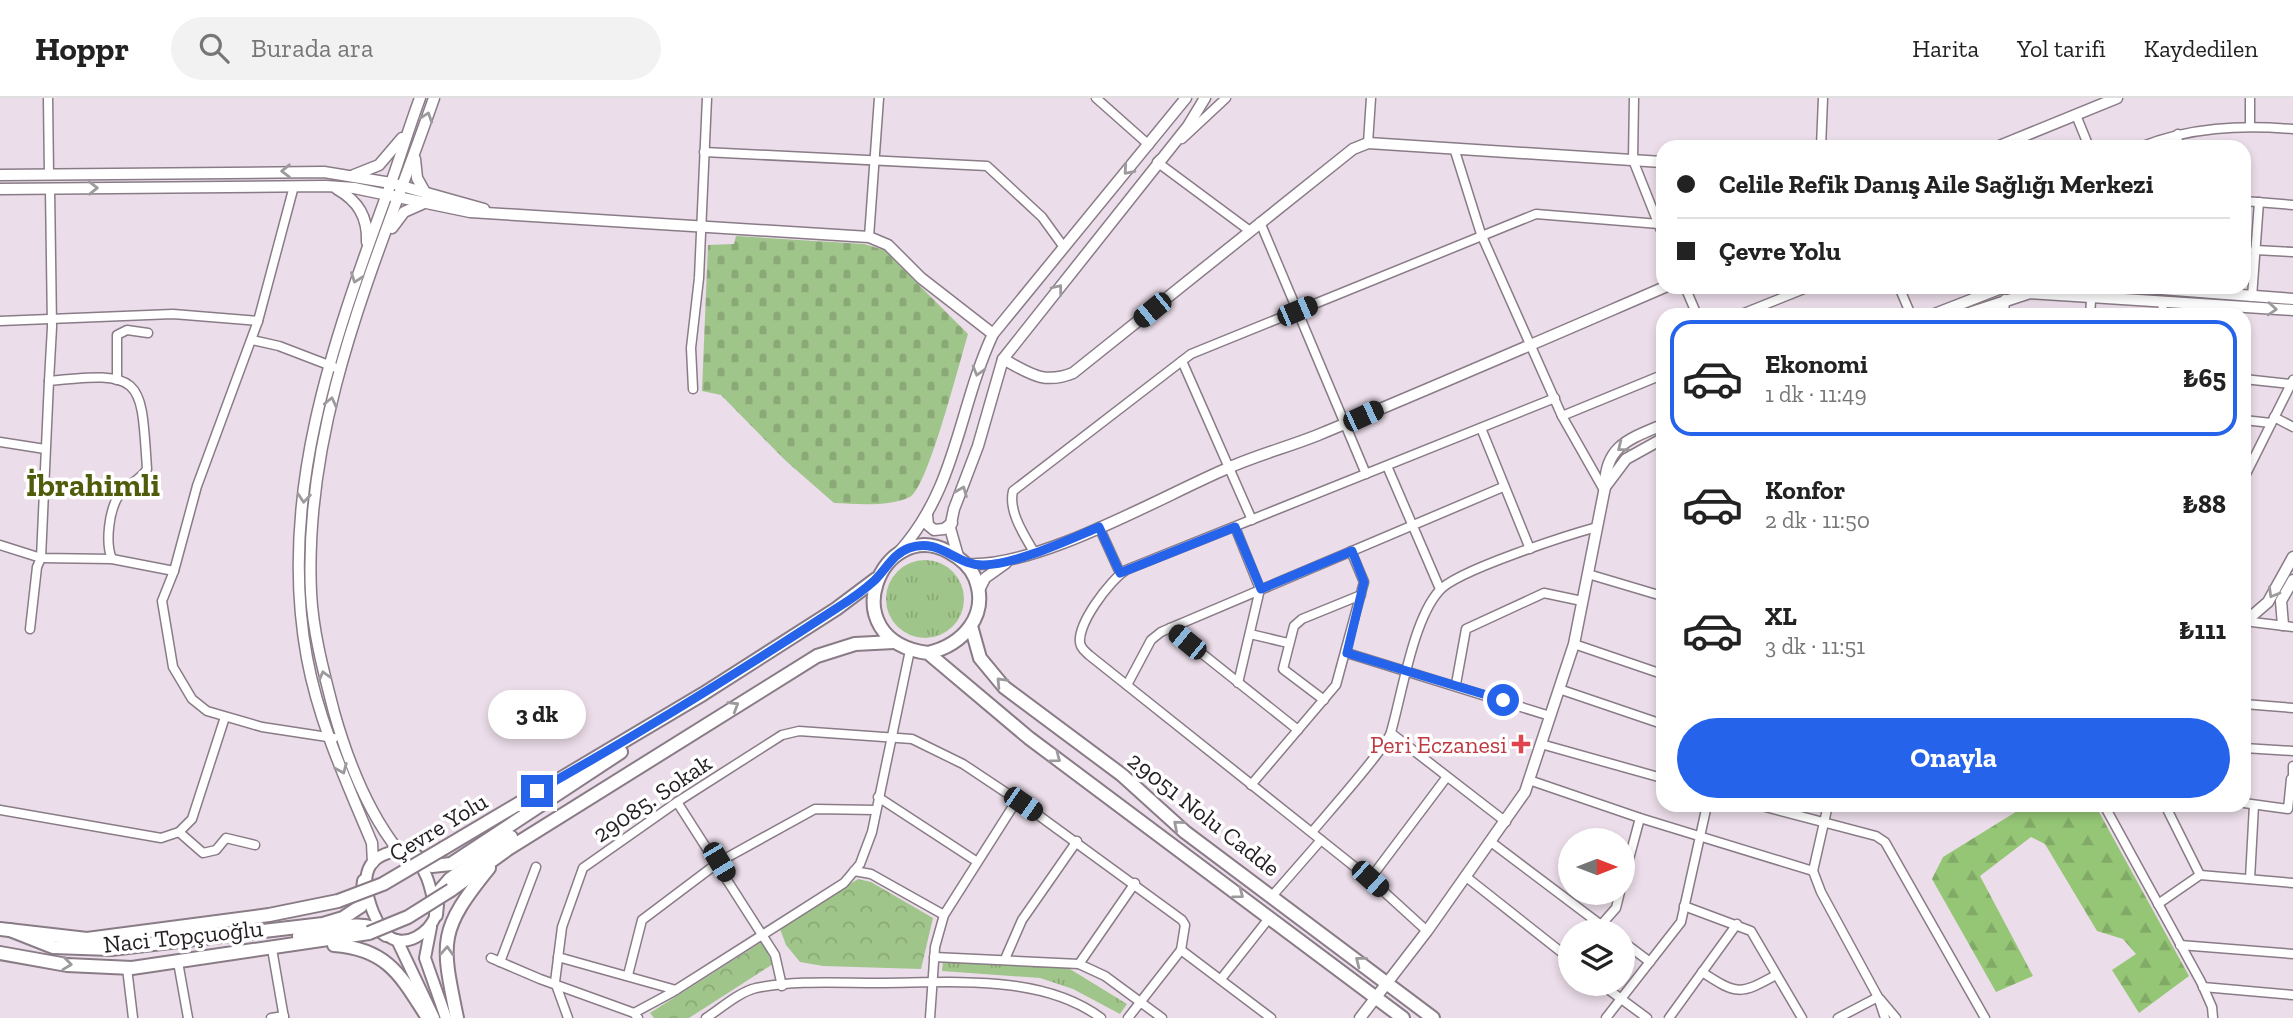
<!DOCTYPE html>
<html lang="tr">
<meta charset="utf-8">
<style>
body{margin:0;font-family:"Zilla Slab",serif;background:#f2f2f2;color:#222;height:100vh;display:flex;flex-direction:column;font-size:26px;white-space:nowrap}
*{box-sizing:border-box;margin:0}
p{font-size:23px;color:#767676}
.icon{flex:none;width:38px;height:38px;fill:none;stroke:currentColor;stroke-width:2;stroke-linecap:round;stroke-linejoin:round}
.map{position:relative;flex:1;overflow:hidden}
.side{position:absolute;left:1656px;top:210px;width:595px;height:504px;display:flex;flex-direction:column;background:#fff;border-radius:21px;box-shadow:0 4px 10px #0003}
.side>*{flex:none}
.top-card{position:absolute;left:1656px;top:42px;width:595px;height:154px;border-radius:21px;box-shadow:0 4px 10px #0003;display:grid;align-content:center;height:154px;padding:0 21px;background:#fff}
.needle{width:46px;rotate:90deg}
.fabs{position:absolute;left:1558px;top:730px;display:grid;gap:14px}
.fabs a{display:grid;place-items:center;width:77px;height:77px;border-radius:50%;background:#fff;box-shadow:0 4px 10px #0003;font-size:35px}
.end{position:absolute;width:32px;height:32px;margin:-16px;border:9px solid #2563eb;background:#fff;box-shadow:0 0 0 4px #fff}
.from{border-radius:50%}
.bubble{position:absolute;height:49px;border-radius:24px;background:#fff;box-shadow:0 4px 10px #0003;font-size:23px;font-weight:700;line-height:49px;text-align:center}
.car{position:absolute;width:21px;height:42px;margin:-21px -10px;border-radius:9px;box-shadow:0 0 5px 2px #0007;background:linear-gradient(#222 24%,#8ab4d8 0 40%,#222 0 76%,#8ab4d8 0 86%,#222 0)}
.top-card b{display:flex;align-items:center;gap:24px;height:66px;font-size:26px}
.top-card b+b{border-top:2px solid #e0e0e0}
.top-card i{width:18px;height:18px;background:#222}
ul{padding:12px 0 0;list-style:none}
li{display:flex;align-items:center;gap:21px;height:116px;margin:0 14px 10px;padding:0 7px;border:4px solid transparent;border-radius:21px}
li div{flex:1}
li b{display:block;font-size:26px}
li em{font-style:normal;font-weight:700}
li.selected{border-color:#2563eb}
li>.icon{width:63px;height:63px;stroke-width:1.5}
.cta{display:flex;gap:14px;margin-top:auto;padding:14px 21px}
.cta a{flex:1;height:80px;border-radius:42px;background:#2563eb;color:#fff;font-size:28px;font-weight:700;line-height:80px;text-align:center}
header{display:flex;align-items:center;gap:42px;box-sizing:border-box;height:98px;padding:0 35px;background:#fff;border-bottom:2px solid #e0e0e0}
header strong{font-size:33px}
nav{display:flex;gap:38px;margin-inline-start:auto;font-size:24px}
.search{width:490px;height:63px;background:#f2f2f2;display:flex;align-items:center;gap:18px;box-sizing:border-box;padding:0 24px;border-radius:38px;color:#767676;font-size:26px}
.map>svg:first-child{display:block}
</style>
<header>
<strong>Hoppr</strong>
<div class="search"><svg class="icon" aria-label="search" viewBox="0 0 24 24"><circle cx="10" cy="10" r="6"/><path d="M15 15l6 6"/></svg>Burada ara</div>
<nav><a>Harita</a><a>Yol tarifi</a><a>Kaydedilen</a></nav>
</header>
<div class="map">
<svg width="2293" height="920" viewBox="0 0 2293 920">
<defs>
<pattern id="grass-tufts" width="24" height="20" patternUnits="userSpaceOnUse" patternTransform="scale(1.75)"><rect width="24" height="20" fill="#a0c58a"/><path d="M3 7l-1-3M5 7V3M7 7l1-3M15 17l-1-3M17 17v-4M19 17l1-3" fill="none" stroke="#8aa977"/></pattern>
<pattern id="forest-firs" width="22" height="20" patternUnits="userSpaceOnUse" patternTransform="scale(1.75)"><rect width="22" height="20" fill="#95c675"/><path d="M5 1l3.5 6h-7zM16 11l3.5 6h-7z" fill="#80aa65"/></pattern>
<pattern id="cemetery-stones" width="16" height="16" patternUnits="userSpaceOnUse" patternTransform="scale(1.75)"><rect width="16" height="16" fill="#a0c58a"/><path d="M2 7V4a2 2 0 0 1 4 0v3zM10 15v-3a2 2 0 0 1 4 0v3z" fill="#8aa977"/></pattern>
<pattern id="park-crowns" width="20" height="18" patternUnits="userSpaceOnUse" patternTransform="scale(1.75)"><rect width="20" height="18" fill="#a0c58a"/><path d="M2 6a3 3 0 1 1 6 0M12 15a3 3 0 1 1 6 0" fill="none" stroke="#8aa977"/></pattern>
</defs>
<rect width="100%" height="100%" fill="#ebdde9"/>
<g fill="url(#grass-tufts)">
<circle cx="925" cy="501" r="39"/>
<polygon points="943,863 1065,868 1127,906 1120,916 1073,891 1040,880 942,873"/>
</g>
<polygon fill="url(#forest-firs)" points="2027,707 2066,707 2099,714 2189,878 2139,915 2112,872 2136,856 2123,841 2097,833 2045,746 2031,739 1980,778 2033,878 1996,894 1932,781 1943,759"/>
<path fill="url(#cemetery-stones)" d="M736 138 864 146 884 152 968 236C960 262 928 389 910 399 889 409 857 406 834 405L786 363 721 297 702 293 708 147 734 146Z"/>
<g fill="url(#park-crowns)">
<polygon points="858,781 871,784 933,820 921,871 823,868 800,864 786,847 780,831"/>
<polygon points="762,844 773,866 689,920 654,920 650,915"/>
</g>
<g fill="none" stroke-linecap="round" stroke-linejoin="round">
<defs>
<g id="minor">
<polyline points="48,0 49,77"/>
<polyline points="1096,0 1149,47"/>
<polyline points="1634,0 1633,62 1662,135"/>
<polyline points="2250,0 2250,28"/>
<polyline points="2076,17 2089,49"/>
<polyline points="1182,41 1226,0"/>
<polyline points="1368,45 1371,0"/>
<polyline points="1821,49 1823,0"/>
<path d="M2140 49C2190 29 2240 27 2293 31"/>
<polyline points="2177,49 2178,36"/>
<polyline points="1454,50 1481,136 1562,318 1604,392"/>
<polyline points="704,54 987,68 1042,119 1063,148"/>
<polyline points="1160,61 1157,64 1250,133"/>
<polyline points="294,88 258,223 197,388 174,473 162,503 173,569 192,601 207,613 262,629 334,640"/>
<polyline points="2244,103 2293,107"/>
<polyline points="1260,124 1366,376"/>
<polyline points="869,139 879,0"/>
<polyline points="2255,152 2293,154"/>
<polyline points="1685,189 1697,217"/>
<polyline points="1899,189 1911,217"/>
<polyline points="2252,199 2259,104"/>
<polyline points="1739,217 1809,189"/>
<polyline points="2004,217 2005,201"/>
<polyline points="2090,217 2092,189"/>
<polyline points="2162,217 2163,203"/>
<polyline points="0,223 173,216 258,223"/>
<polyline points="252,242 279,248 339,271"/>
<polyline points="1182,263 1252,422"/>
<polyline points="2244,281 2291,286"/>
<polyline points="117,282 117,237 127,232 148,235"/>
<polyline points="49,283 52,229 50,91"/>
<polyline points="693,291 691,250 699,180 707,0"/>
<polyline points="1562,318 1662,277"/>
<polyline points="2274,319 2293,329"/>
<polyline points="2244,322 2271,325"/>
<polyline points="1481,330 1530,451"/>
<polyline points="0,344 45,351"/>
<polyline points="1387,368 1440,491"/>
<polyline points="2244,380 2293,282"/>
<polyline points="1099,429 1120,475"/>
<polyline points="1235,429 1260,491 1238,585"/>
<polyline points="0,447 41,460 112,461 174,473"/>
<path d="M1034 454C1024 437 1008 413 1013 393L1191 256 1536 116 1659 126"/>
<polyline points="1588,476 1662,498"/>
<polyline points="2244,523 2293,529"/>
<polyline points="1170,530 1298,632"/>
<path d="M30 531 37 469 41 460 49 283C145 272 141 282 147 371 140 383 124 388 119 397 109 412 105 445 112 461"/>
<polyline points="1250,536 1288,545"/>
<polyline points="1574,546 1662,576"/>
<polyline points="1347,555 1550,618"/>
<polyline points="1456,586 1466,531 1544,495 1582,503"/>
<polyline points="1127,587 1151,542 1161,534 1503,389"/>
<polyline points="1559,591 1662,626"/>
<polyline points="1324,602 1283,571 1294,528 1302,521 1361,497"/>
<polyline points="2244,606 2293,610"/>
<polyline points="1391,635 1506,724"/>
<polyline points="1541,646 1662,680"/>
<polyline points="2244,650 2293,653"/>
<polyline points="2293,668 2293,681"/>
<polyline points="1529,682 1640,720 1813,773"/>
<polyline points="1251,687 1336,587 1364,484 1351,453"/>
<polyline points="878,699 976,763"/>
<polyline points="677,704 775,857 782,888"/>
<polyline points="2244,705 2288,711 2291,681"/>
<polyline points="1758,707 1876,738 1885,744 1985,920"/>
<polyline points="1828,707 1813,773 1821,794 1878,899 1885,920"/>
<polyline points="2104,707 2201,884 2212,909 2213,920"/>
<polyline points="2165,707 2200,777"/>
<polyline points="0,712 161,740 179,734 192,721 225,619"/>
<polyline points="179,734 203,755 216,752 226,740 255,747"/>
<path d="M1312 734C1326 717 1387 649 1391 634 1402 596 1413 522 1439 493 1455 473 1568 437 1597 429"/>
<polyline points="1491,744 1609,833"/>
<polyline points="854,773 871,776 944,817"/>
<polyline points="1465,778 1570,861"/>
<polyline points="1370,781 1446,680"/>
<polyline points="2250,781 2254,707"/>
<polyline points="1622,787 1640,720"/>
<polyline points="1273,797 1321,742"/>
<polyline points="2158,806 2200,777 2293,785"/>
<polyline points="1684,808 1751,833 1802,920"/>
<polyline points="1601,827 1616,810 1620,794"/>
<path d="M1427 833 1370 781 1089 557C1086 554 1083 552 1081 548 1073 530 1111 481 1126 472L1555 300"/>
<polyline points="1622,843 1650,864"/>
<polyline points="2180,847 2293,856"/>
<polyline points="272,851 284,920"/>
<polyline points="558,859 676,892"/>
<polyline points="934,859 1079,866 1105,878 1162,920"/>
<polyline points="491,860 540,881 634,915 638,920"/>
<polyline points="1005,861 1022,822 1077,743"/>
<polyline points="178,864 188,920"/>
<polyline points="500,864 536,769"/>
<polyline points="1079,866 1135,785"/>
<polyline points="127,870 133,920"/>
<path d="M1702 874C1737 897 1740 897 1776 877"/>
<polyline points="628,877 642,822 719,764 815,711 875,712"/>
<polyline points="1221,881 1270,819"/>
<polyline points="1601,886 1647,920"/>
<polyline points="2203,889 2293,897"/>
<polyline points="1880,901 1896,920"/>
<polyline points="634,915 671,895 844,785 860,766 872,734 910,552"/>
<polyline points="271,920 284,918"/>
<polyline points="568,920 555,884 562,829 583,770 677,704 782,637 799,633 912,641 963,666 1023,706 1182,822 1185,827 1181,852"/>
<path d="M706 920C720 911 739 894 756 890 796 882 838 885 878 885 949 885 1041 875 1101 920"/>
<polyline points="930,920 935,849 944,817 1017,702"/>
<polyline points="1128,920 1181,852 1271,920"/>
<polyline points="1606,920 1681,824 1707,707"/>
<polyline points="1669,920 1737,826"/>
<polyline points="1838,920 1878,899"/>
</g>
<g id="tertiary">
<polyline points="1997,49 2117,0"/>
<polyline points="415,61 417,80 426,96"/>
<polyline points="0,77 324,74 391,85 484,111"/>
<polyline points="354,77 379,67 402,40"/>
<polyline points="0,91 326,88 354,90 470,114 869,139 888,147 921,180 993,236"/>
<path d="M337 91C358 103 368 119 367 144"/>
<polyline points="392,130 404,114 422,106"/>
<polyline points="2135,189 2293,201"/>
<polyline points="1932,217 2004,189"/>
<polyline points="1963,217 2030,195 2293,212"/>
<path d="M1003 261C1029 275 1043 287 1073 275L1353 51 1368 45 1662 64"/>
<polyline points="1605,389 1626,361 1662,341"/>
<polyline points="927,417 928,427 934,432 944,431 952,425"/>
<path d="M899 454C957 390 958 311 993 236L1186 0"/>
<polyline points="958,458 950,430 954,411 978,348 1003,261 1188,28 1205,0"/>
<path d="M966 466C1037 471 1160 399 1228 370 1257 357 1288 349 1318 337 1434 289 1549 239 1665 189"/>
<polyline points="978,494 985,480 1006,465"/>
<polyline points="2246,523 2268,504 2293,459"/>
<polyline points="2283,527 2281,503 2293,482"/>
<path d="M398 752C368 714 347 660 334 614 324 575 313 535 311 495 303 320 378 161 434 0"/>
<path d="M373 765 372 745C347 685 319 625 307 560 277 399 333 244 387 96 399 64 408 32 420 0"/>
<path d="M1360 920 1427 833 1525 694 1574 546 1605 389C1605 348 1629 341 1662 327"/>
</g>
<g id="secondary">
<path d="M405 752C427 764 432 794 436 817 429 835 406 851 388 838 381 833 376 821 373 814 360 780 363 755 405 752Z"/>
<polyline points="431,829 425,860 446,920"/>
<polyline points="397,842 434,920"/>
</g>
<g id="primary">
<polyline points="971,528 980,560 1004,589 1122,677 1185,734 1433,920"/>
<path d="M928 555C962 547 990 518 975 480 970 468 960 460 949 454 882 417 830 542 928 555L1029 640 1403 920"/>
<polyline points="444,750 703,596 836,511 876,481"/>
<polyline points="414,757 432,768 451,766 621,654"/>
<polyline points="451,792 508,751 817,558 855,546 894,544"/>
<polyline points="436,817 438,795 450,781 511,739"/>
<polyline points="0,831 87,841 269,817 338,803"/>
<polyline points="10,832 53,849 111,851 323,826 343,820 361,808 364,783"/>
<path d="M299 838C326 834 364 817 386 837"/>
<path d="M334 847C388 851 401 878 428 920"/>
<polyline points="0,855 67,867 132,870 369,835"/>
<path d="M457 920C441 843 438 833 489 770"/>
</g>
</defs>
<use href="#minor" stroke="#897c87" stroke-width="11"/>
<use href="#tertiary" stroke="#897c87" stroke-width="13"/>
<use href="#secondary" stroke="#897c87" stroke-width="14"/>
<use href="#primary" stroke="#897c87" stroke-width="16"/>
<use href="#minor" stroke="#fff" stroke-width="8"/>
<use href="#tertiary" stroke="#fff" stroke-width="10"/>
<use href="#secondary" stroke="#fff" stroke-width="10"/>
<use href="#primary" stroke="#fff" stroke-width="12"/>
<defs>
<g id="primary-bridge">
<polyline points="338,803 383,786 444,750"/>
<polyline points="369,835 408,819 451,792"/>
</g>
</defs>
<use href="#primary-bridge" stroke="#897c87" stroke-width="16" stroke-linecap="butt"/>
<use href="#primary-bridge" stroke="#fff" stroke-width="12"/>
</g>
<defs><path id="oneway-chevron" d="M-2-3.5L2.5 0L-2 3.5" fill="none" stroke-width="1.6" stroke-linecap="round" stroke-linejoin="round" transform="scale(1.75)"/></defs>
<g stroke="#9c9a9c">
<use href="#oneway-chevron" transform="translate(427 19) rotate(-71)"/>
<use href="#oneway-chevron" transform="translate(1128 72) rotate(131)"/>
<use href="#oneway-chevron" transform="translate(286 73) rotate(179)"/>
<use href="#oneway-chevron" transform="translate(93 90) rotate(-1)"/>
<use href="#oneway-chevron" transform="translate(356 180) rotate(110)"/>
<use href="#oneway-chevron" transform="translate(1058 191) rotate(-52)"/>
<use href="#oneway-chevron" transform="translate(2272 211) rotate(4)"/>
<use href="#oneway-chevron" transform="translate(978 273) rotate(106)"/>
<use href="#oneway-chevron" transform="translate(331 304) rotate(-77)"/>
<use href="#oneway-chevron" transform="translate(1622 349) rotate(142)"/>
<use href="#oneway-chevron" transform="translate(962 393) rotate(-68)"/>
<use href="#oneway-chevron" transform="translate(304 400) rotate(95)"/>
<use href="#oneway-chevron" transform="translate(2273 495) rotate(120)"/>
<use href="#oneway-chevron" transform="translate(324 578) rotate(-106)"/>
<use href="#oneway-chevron" transform="translate(1001 584) rotate(-133)"/>
<use href="#oneway-chevron" transform="translate(734 608) rotate(-31)"/>
<use href="#oneway-chevron" transform="translate(1056 660) rotate(37)"/>
<use href="#oneway-chevron" transform="translate(342 671) rotate(67)"/>
<use href="#oneway-chevron" transform="translate(1178 727) rotate(-139)"/>
<use href="#oneway-chevron" transform="translate(1239 796) rotate(37)"/>
<use href="#oneway-chevron" transform="translate(447 853) rotate(-87)"/>
<use href="#oneway-chevron" transform="translate(1360 863) rotate(-142)"/>
<use href="#oneway-chevron" transform="translate(67 866) rotate(7)"/>
</g>
<g fill="none" stroke-linecap="round" stroke-linejoin="round">
<path stroke="#2563eb" stroke-width="9" d="M537 693C639 636 739 574 837 510 850 502 863 493 875 482 887 470 893 456 909 450 940 439 956 468 984 467 1017 466 1068 442 1099 429L1120 475 1235 429 1261 491 1352 453 1364 484 1347 555 1503 602"/>
</g>
<path fill="#e0444e" stroke="#fff" stroke-width="2.5" d="M1517.5 635.5h7v7h7v7h-7v7h-7v-7h-7v-7h7z"/>
<g text-anchor="middle" dominant-baseline="central" stroke-width="7" stroke-linejoin="round" paint-order="stroke">
<g font-size="24" fill="#be3a42" stroke="#fff" text-anchor="end">
<text x="1507" y="646">Peri Eczanesi</text>
</g>
<g font-size="24" fill="#231e22" stroke="#fff">
<text transform="translate(652 700) rotate(-34)">29085. Sokak</text>
<text transform="translate(1204 716) rotate(38)">29051 Nolu Cadde</text>
<text transform="translate(438 729) rotate(-31)">Çevre Yolu</text>
<text transform="translate(183 838) rotate(-6)">Naci Topçuoğlu</text>
</g>
<g font-size="32" font-weight="bold" fill="#505c0a" stroke="#fff">
<text x="93" y="387">İbrahimli</text>
</g>
</g>
</svg>
<div class="fabs">
<a><svg class="needle" viewBox="-14 -14 28 28"><path d="M0-13l5 13h-10z" fill="#e53935"/><path d="M0 13l5-13h-10z" fill="#767676"/></svg></a>
<a><svg class="icon" aria-label="layers" viewBox="0 0 24 24"><path d="M12 4l9 5-9 5-9-5zM3 14l9 5 9-5"/></svg></a>
</div>
<i class="end from" style="left:1503px;top:602px"></i>
<i class="end" style="left:537px;top:693px"></i>
<div class="bubble" style="left:488px;top:592px;width:98px">3 dk</div>
<i class="car" style="left:1152px;top:212px;rotate:231deg"></i>
<i class="car" style="left:1297px;top:213px;rotate:67deg"></i>
<i class="car" style="left:1363px;top:318px;rotate:65deg"></i>
<i class="car" style="left:1187px;top:544px;rotate:309deg"></i>
<i class="car" style="left:1023px;top:706px;rotate:125deg"></i>
<i class="car" style="left:719px;top:764px;rotate:149deg"></i>
<i class="car" style="left:1370px;top:781px;rotate:132deg"></i>
<div class="top-card">
<b><i class="from"></i>Celile Refik Danış Aile Sağlığı Merkezi</b>
<b><i></i>Çevre Yolu</b>
</div>
<section class="side">
<ul>
<li class="selected"><svg class="icon" aria-label="car" viewBox="0 0 24 24"><path d="M5 17H2v-5l4-1 3-4h7l3 4 3 1v5h-3M9 17h6M6 11h13"/><circle cx="7" cy="17" r="2"/><circle cx="17" cy="17" r="2"/></svg><div><b>Ekonomi</b><p>1 dk · 11:49</p></div><em>₺65</em></li>
<li><svg class="icon" aria-label="car" viewBox="0 0 24 24"><path d="M5 17H2v-5l4-1 3-4h7l3 4 3 1v5h-3M9 17h6M6 11h13"/><circle cx="7" cy="17" r="2"/><circle cx="17" cy="17" r="2"/></svg><div><b>Konfor</b><p>2 dk · 11:50</p></div><em>₺88</em></li>
<li><svg class="icon" aria-label="car" viewBox="0 0 24 24"><path d="M5 17H2v-5l4-1 3-4h7l3 4 3 1v5h-3M9 17h6M6 11h13"/><circle cx="7" cy="17" r="2"/><circle cx="17" cy="17" r="2"/></svg><div><b>XL</b><p>3 dk · 11:51</p></div><em>₺111</em></li>
</ul>
<div class="cta"><a>Onayla</a></div>
</section>
</div>
